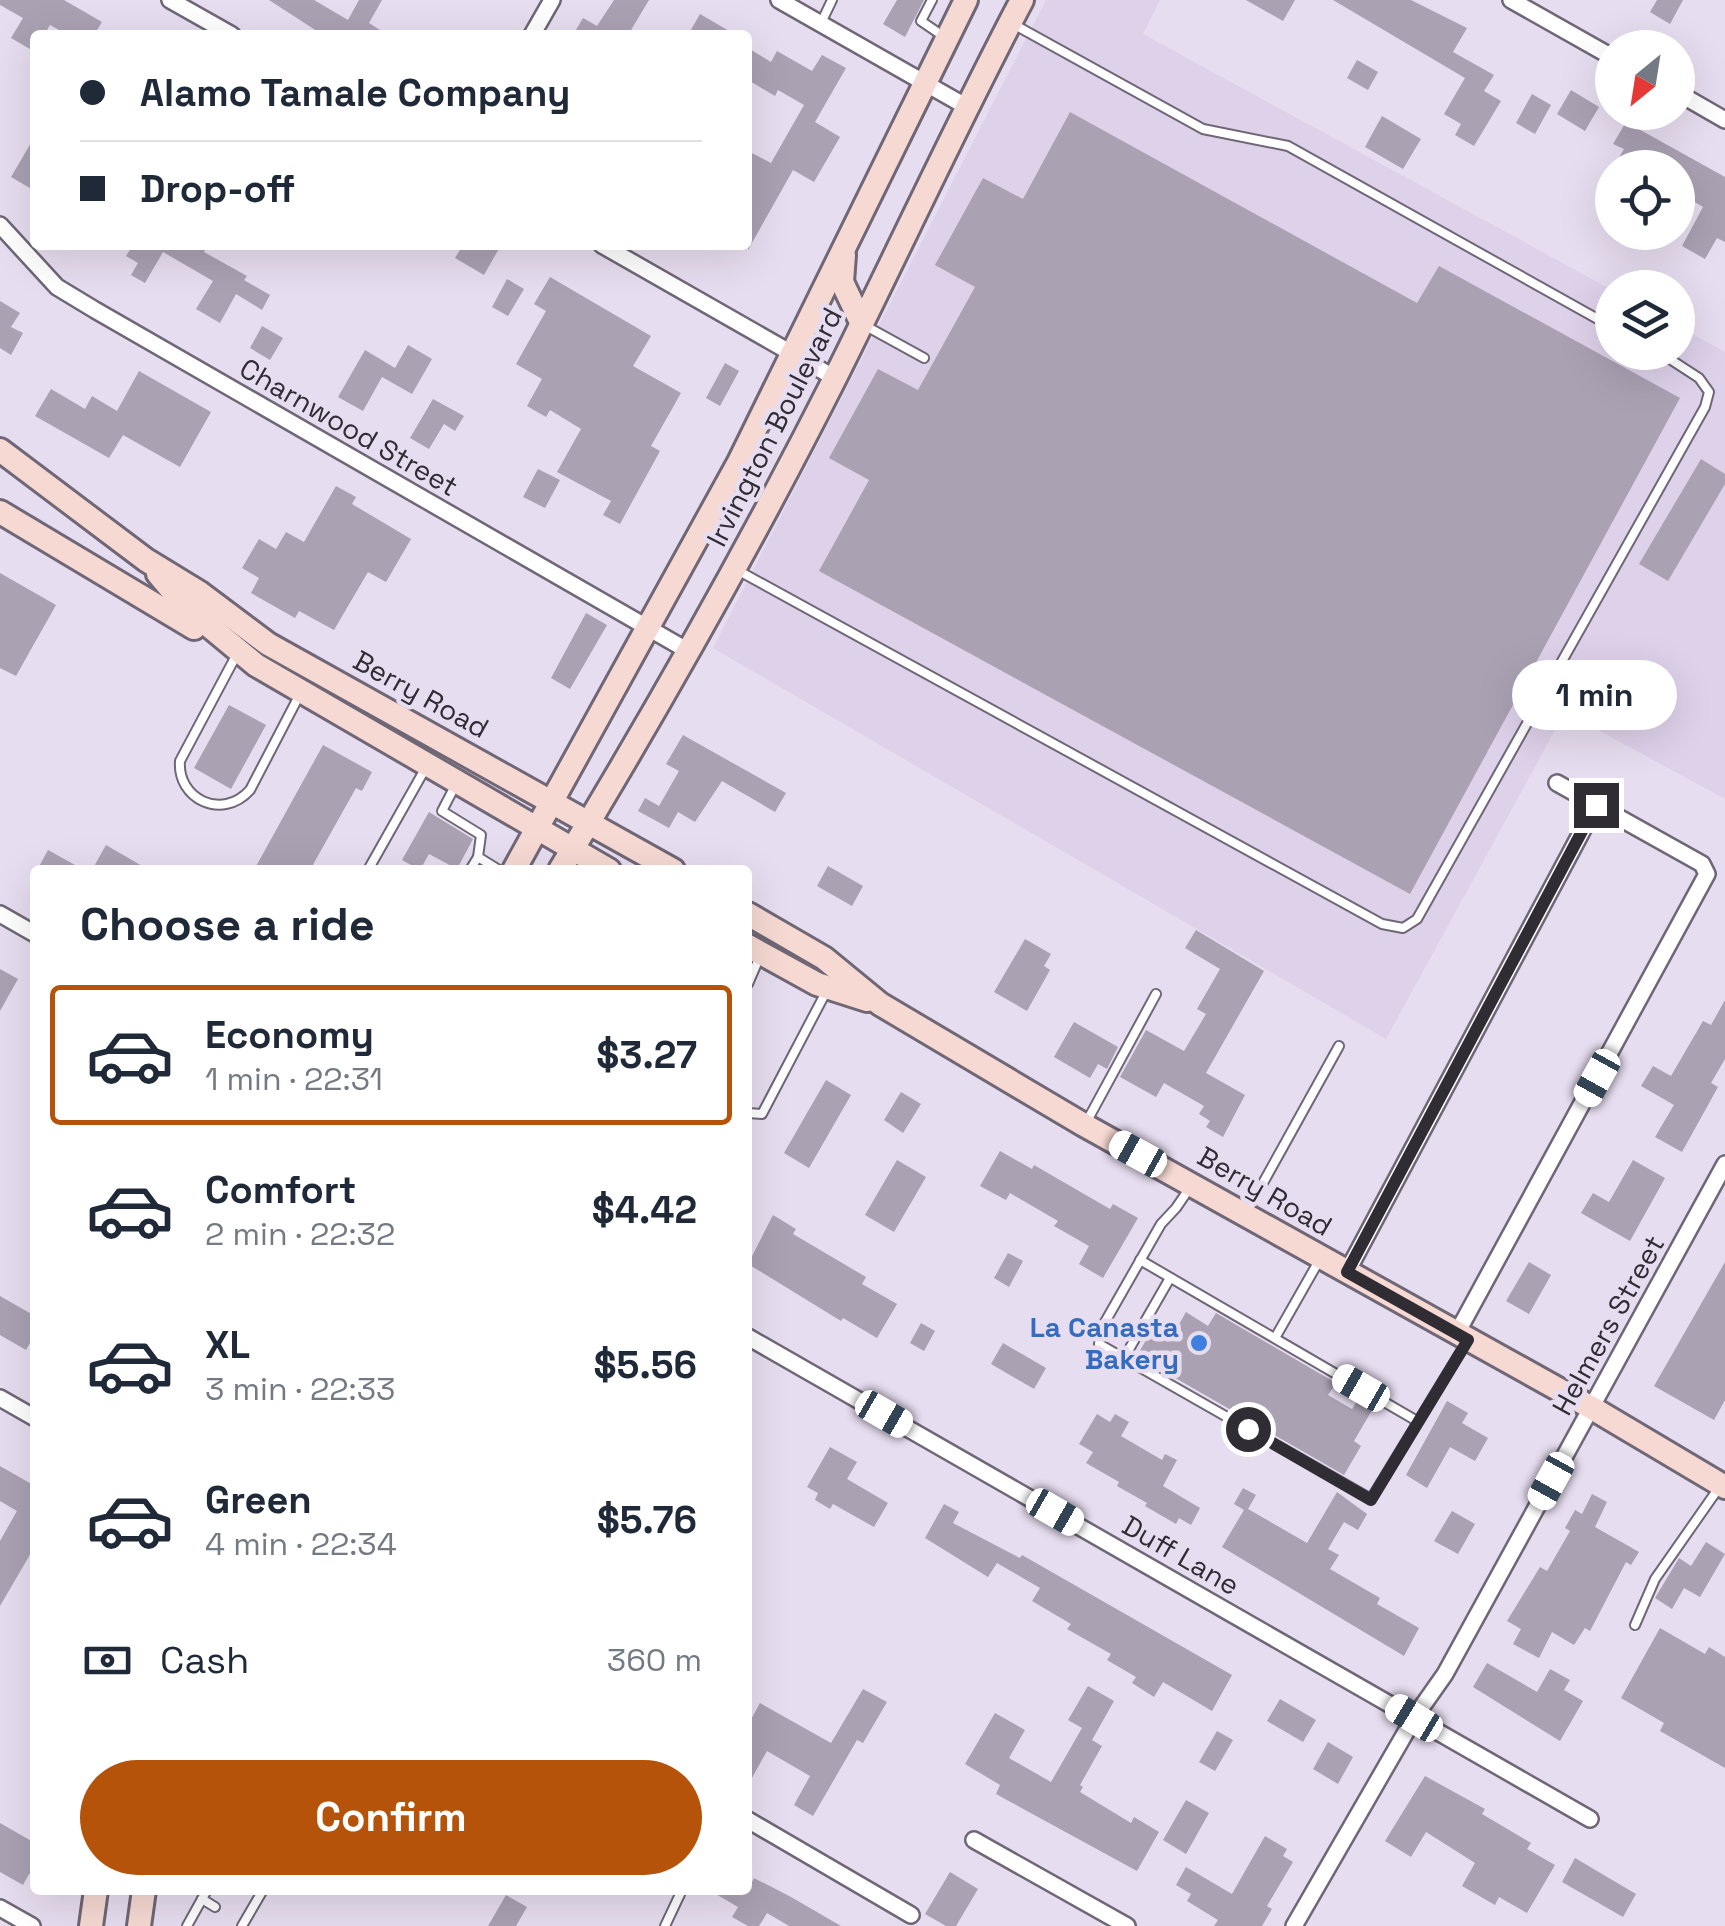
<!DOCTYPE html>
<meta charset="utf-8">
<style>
body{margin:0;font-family:"Space Grotesk",sans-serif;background:#f6f6f7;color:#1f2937;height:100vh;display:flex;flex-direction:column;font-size:38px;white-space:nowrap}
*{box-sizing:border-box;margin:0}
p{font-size:32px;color:#747a83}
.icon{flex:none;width:55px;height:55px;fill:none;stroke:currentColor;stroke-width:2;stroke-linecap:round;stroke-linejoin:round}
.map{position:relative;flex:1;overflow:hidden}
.details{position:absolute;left:30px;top:865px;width:722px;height:1030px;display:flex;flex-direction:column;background:#fff;border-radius:10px;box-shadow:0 10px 40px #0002}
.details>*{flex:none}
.top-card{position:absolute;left:30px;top:30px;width:722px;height:220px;border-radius:10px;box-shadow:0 10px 40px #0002;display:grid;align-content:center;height:220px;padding:0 50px;background:#fff}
.needle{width:65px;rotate:210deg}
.tools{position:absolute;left:1595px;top:30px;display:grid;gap:20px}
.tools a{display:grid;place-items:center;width:100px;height:100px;border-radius:50%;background:#fff;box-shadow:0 10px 40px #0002;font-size:50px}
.end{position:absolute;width:45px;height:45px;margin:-22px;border:12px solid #302c33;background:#fff;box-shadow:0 0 0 5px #fff}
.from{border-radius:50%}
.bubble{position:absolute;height:70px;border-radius:35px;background:#fff;box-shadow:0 10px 40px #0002;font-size:32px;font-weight:800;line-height:70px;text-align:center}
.car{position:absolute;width:30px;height:60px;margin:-30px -15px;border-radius:12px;box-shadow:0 0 8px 2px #0007;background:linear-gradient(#fff 24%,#345 0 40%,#fff 0 76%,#345 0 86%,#fff 0)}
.top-card b{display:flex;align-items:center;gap:35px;height:95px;font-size:38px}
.top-card b+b{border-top:2px solid #e0e1e3}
.top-card i{width:25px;height:25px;background:#1f2937}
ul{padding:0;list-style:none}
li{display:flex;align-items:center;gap:30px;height:140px;margin:0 20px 15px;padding:0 30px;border:5px solid transparent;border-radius:10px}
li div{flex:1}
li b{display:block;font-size:38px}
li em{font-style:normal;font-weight:800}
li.active{border-color:#b45309}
li>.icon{width:90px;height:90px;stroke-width:1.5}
h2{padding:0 50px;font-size:45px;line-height:120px}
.pay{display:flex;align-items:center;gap:25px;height:110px;padding:0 50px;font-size:38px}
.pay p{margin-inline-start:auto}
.primary-button{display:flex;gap:20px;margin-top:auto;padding:20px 50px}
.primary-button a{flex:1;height:115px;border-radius:60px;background:#b45309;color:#fff;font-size:40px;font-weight:800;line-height:115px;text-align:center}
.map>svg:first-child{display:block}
</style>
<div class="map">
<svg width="1725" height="1926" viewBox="0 0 1725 1926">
<rect width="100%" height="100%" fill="#e7ddf0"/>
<polygon fill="#ded1ea" points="1046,0 1160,0 1143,34 1612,290 1612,352 1678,352 1678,326 1725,352 1725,799 1565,712 1386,1039 713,648"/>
<g fill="#aaa1b3">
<polygon points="0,0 64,0 102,22 94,35 68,35 50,25 44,35 35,35 35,52 11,38 23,18 0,5"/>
<polygon points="269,0 314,0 348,20 359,0 382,0 369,23 388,35 323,35"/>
<polygon points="614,0 649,0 628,35 573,35 583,18 597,26"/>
<polygon points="897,0 924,0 905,37 883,24"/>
<polygon points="1246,0 1295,0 1283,21"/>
<polygon points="1333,0 1411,0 1467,28 1453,52 1494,75 1484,91 1501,101 1474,146 1455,135 1461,124 1444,114 1465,78"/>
<polygon points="1657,0 1683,0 1670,24 1650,12"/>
<polygon points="700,14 736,35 688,35"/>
<polygon points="748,48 771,62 777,51 812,71 822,55 846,68 815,122 840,137 814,182 793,170 748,250 748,151 771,163 804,105 778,90 775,96 748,80"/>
<polygon points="1357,60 1378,72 1368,90 1347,78"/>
<polygon points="1571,90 1599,107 1585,131 1557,114"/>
<polygon points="1532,94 1551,105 1535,134 1516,123"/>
<polygon points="1070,112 1417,303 1439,266 1680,398 1410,894 819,571 869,480 829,458 878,369 918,390 975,287 935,265 983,178 1023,199"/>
<polygon points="1382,116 1421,139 1403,169 1365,147"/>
<polygon points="1626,122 1725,177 1725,242 1717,238 1705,259 1682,246 1703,207 1678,192 1678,168 1613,168 1624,149 1613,144"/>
<polygon points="35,136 35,191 11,177"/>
<polygon points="1612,169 1612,209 1596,199"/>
<polygon points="133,245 208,245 204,252 247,276 244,280 270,295 262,310 236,294 220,323 196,309 213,281 163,252 145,283 131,275 138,263 126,256"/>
<polygon points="463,245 501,245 484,275 455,258"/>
<polygon points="550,277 651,336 633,366 681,393 651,446 660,451 620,524 603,515 611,501 557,472 581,429 550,410 546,417 527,406 542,379 516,364 546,311 534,304"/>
<polygon points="507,279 524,289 508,316 492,307"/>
<polygon points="0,301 20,313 11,327 23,333 11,355 0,348"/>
<polygon points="262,326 283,338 270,360 250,348"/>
<polygon points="408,345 432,359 412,394 382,377 363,411 338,397 365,350 395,368"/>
<polygon points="725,363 739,371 720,406 706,398"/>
<polygon points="139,371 211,412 180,467 123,435 109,458 35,416 51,389 85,409 92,396 117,411"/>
<polygon points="433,399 464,416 455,431 444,424 429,449 410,438"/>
<polygon points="1701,459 1725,474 1725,484 1668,581 1639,564"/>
<polygon points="538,469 560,480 545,508 523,497"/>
<polygon points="336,486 356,497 352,504 411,539 386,582 368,572 334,630 299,611 295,618 251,593 259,578 242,568 259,539 276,549 286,532 304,542"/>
<polygon points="0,573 56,605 16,676 0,668"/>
<polygon points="586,613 607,625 570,689 551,678"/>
<polygon points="229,705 266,725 231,789 194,768"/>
<polygon points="683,735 786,793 775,812 722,781 695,822 678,812 669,828 638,811 645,798 659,806 679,771 666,764"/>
<polygon points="323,745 372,772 362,791 356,788 310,870 254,870"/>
<polygon points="429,812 473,839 457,869 429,854 420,870 402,860"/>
<polygon points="106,845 149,870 92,870"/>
<polygon points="48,850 84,870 37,870"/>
<polygon points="828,866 863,886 852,906 817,886"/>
<polygon points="1196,930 1264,971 1206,1073 1245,1095 1223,1137 1206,1127 1210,1121 1199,1114 1204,1106 1164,1083 1156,1097 1120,1077 1146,1030 1184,1051 1206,1014 1197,1009 1220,969 1185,948"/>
<polygon points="1025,939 1051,954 1044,966 1050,970 1027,1011 994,992"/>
<polygon points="0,969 18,979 0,1011"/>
<polygon points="1725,1000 1725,1059 1711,1083 1718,1087 1682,1152 1655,1137 1674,1105 1641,1086 1653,1066 1671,1076 1703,1021 1711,1025"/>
<polygon points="1074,1022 1118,1047 1107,1069 1098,1064 1090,1078 1054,1057"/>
<polygon points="826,1080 851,1095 809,1168 784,1153"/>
<polygon points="901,1092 921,1104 903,1133 884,1120"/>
<polygon points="1000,1151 1032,1169 1034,1165 1110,1209 1113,1204 1138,1218 1103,1278 1079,1264 1089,1246 1054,1226 1058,1221 1010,1193 1006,1200 980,1186"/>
<polygon points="897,1160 926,1177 894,1232 865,1215"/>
<polygon points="1633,1160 1665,1178 1630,1241 1581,1213 1593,1193 1609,1202"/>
<polygon points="773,1215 796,1229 793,1234 866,1277 862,1284 897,1304 877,1338 843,1318 841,1321 748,1264"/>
<polygon points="1008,1253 1023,1261 1009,1287 994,1278"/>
<polygon points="1529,1262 1551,1275 1529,1314 1506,1301"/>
<polygon points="1725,1262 1725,1400 1714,1420 1654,1386"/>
<polygon points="0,1296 35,1316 35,1334 26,1350 0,1335"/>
<polygon points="1186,1312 1208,1326 1216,1313 1336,1383 1328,1395 1352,1409 1360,1396 1375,1405 1354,1441 1361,1446 1344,1475 1137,1356 1155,1324 1173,1335"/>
<polygon points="921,1323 935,1331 924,1351 910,1343"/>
<polygon points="1003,1343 1046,1368 1034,1389 991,1364"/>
<polygon points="1447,1401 1468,1413 1462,1423 1488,1438 1475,1461 1450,1447 1427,1488 1406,1475"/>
<polygon points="1097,1414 1110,1422 1115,1414 1129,1422 1121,1436 1162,1460 1165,1454 1177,1460 1163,1486 1200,1508 1191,1525 1179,1518 1176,1524 1145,1506 1147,1503 1117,1486 1119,1482 1086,1463 1093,1452 1079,1444"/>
<polygon points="830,1447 857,1462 847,1479 888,1503 874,1527 833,1504 830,1509 815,1500 818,1493 807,1487"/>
<polygon points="0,1466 35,1486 35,1546 0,1606 0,1541 17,1511 0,1501"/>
<polygon points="1243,1488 1256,1495 1248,1509 1307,1543 1337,1492 1367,1514 1358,1530 1344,1522 1328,1549 1339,1555 1330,1569 1380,1598 1377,1604 1419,1628 1404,1656 1222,1547 1244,1510 1234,1504"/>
<polygon points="1592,1494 1607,1502 1595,1527 1639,1552 1631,1565 1626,1562 1590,1631 1585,1628 1574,1645 1552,1632 1539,1658 1513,1644 1521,1629 1507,1621 1540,1567 1547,1571 1570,1531 1565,1528 1575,1510 1582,1514"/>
<polygon points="944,1504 959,1512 953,1523 1020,1558 1022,1555 1232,1675 1212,1711 1163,1682 1154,1697 1132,1683 1136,1677 1107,1660 1111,1654 1067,1629 1071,1624 1032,1601 1040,1588 997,1563 988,1577 925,1538"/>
<polygon points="1452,1511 1475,1524 1458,1554 1434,1541"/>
<polygon points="1706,1542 1725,1554 1700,1597 1684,1588 1672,1609 1655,1598 1679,1558 1691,1566"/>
<polygon points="1660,1628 1705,1654 1709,1647 1725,1657 1725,1768 1660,1731 1664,1723 1621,1698"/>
<polygon points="1487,1663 1537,1692 1550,1669 1570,1680 1564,1690 1583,1701 1560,1741 1473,1687"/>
<polygon points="1088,1686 1114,1701 1092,1740 1102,1746 1080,1785 1083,1787 1080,1792 1131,1823 1134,1817 1159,1832 1137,1871 996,1794 1000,1785 965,1764 995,1713 1025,1730 1009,1758 1051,1782 1082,1728 1068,1720"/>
<polygon points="863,1689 887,1702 863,1743 857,1740 813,1816 794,1805 810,1776 767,1751 748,1785 748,1725 760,1703 831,1743"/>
<polygon points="1280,1699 1316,1720 1303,1742 1267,1721"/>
<polygon points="1217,1731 1233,1740 1215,1771 1199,1762"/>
<polygon points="1328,1742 1353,1757 1338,1784 1313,1769"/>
<polygon points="1425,1776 1485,1809 1482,1814 1531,1843 1527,1849 1555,1865 1527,1913 1499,1897 1495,1905 1462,1886 1475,1863 1426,1832 1411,1857 1385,1841"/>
<polygon points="1186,1800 1209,1813 1186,1854 1163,1840"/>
<polygon points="0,1823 35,1843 35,1877 29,1874 23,1885 0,1872"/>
<polygon points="1265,1836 1287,1849 1283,1856 1293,1862 1267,1906 1272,1909 1262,1926 1214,1926 1218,1920 1187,1901 1191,1894 1176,1885 1186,1867 1232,1894"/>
<polygon points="1575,1858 1636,1894 1623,1917 1562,1882"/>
<polygon points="950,1872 978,1889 956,1926 946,1926 925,1914"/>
<polygon points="754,1878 791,1897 841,1926 789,1926 767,1913 759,1926 748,1926 732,1917 738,1907 709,1890 748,1890"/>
<polygon points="506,1895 527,1907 516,1926 488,1926"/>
</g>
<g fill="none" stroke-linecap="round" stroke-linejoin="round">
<defs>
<g id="lane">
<polyline points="932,0 921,21 943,36"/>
<polyline points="821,23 832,0"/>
<polyline points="1013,24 1203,129 1288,146 1612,327"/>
<polyline points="864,325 924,358"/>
<polyline points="739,571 1382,924 1403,928 1417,919 1705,407 1709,392 1699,378 1659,352"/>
<path d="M238 652 180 761C177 799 222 821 250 790L300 694"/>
<polyline points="455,786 442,811 481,835 478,857 499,870"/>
<polyline points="368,870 425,769"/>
<polyline points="470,870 478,857"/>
<polyline points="748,984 760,956"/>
<polyline points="748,1113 762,1114 826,992"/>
<polyline points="1087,1121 1156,994"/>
<polyline points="1191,1186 1176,1208 1161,1224 1101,1329 1099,1344 1371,1499 1466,1343"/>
<polyline points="1248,1210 1339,1046"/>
<polyline points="1140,1260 1417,1421"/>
<polyline points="1275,1338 1320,1259"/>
<polyline points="1124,1358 1170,1278"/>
<polyline points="1635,1625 1655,1579 1718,1489"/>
<polyline points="202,1899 215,1907"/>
<polyline points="187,1926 207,1890"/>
<polyline points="242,1926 263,1890"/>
<polyline points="665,1926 682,1890"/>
</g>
<g id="street">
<polyline points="170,0 232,35"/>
<polyline points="779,0 967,107"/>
<polyline points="1511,0 1612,57"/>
<polyline points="532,35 552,0"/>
<polyline points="1678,93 1725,120"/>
<polyline points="0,225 57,287 95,310 690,652"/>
<polyline points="602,245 835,378"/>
<polyline points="0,914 35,934"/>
<polyline points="1347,1272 1596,805"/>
<polyline points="1457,1333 1707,874 1702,864 1557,783"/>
<polyline points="748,1337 1590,1819"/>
<polyline points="0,1398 35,1418"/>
<polyline points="748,1820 911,1915"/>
<polyline points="974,1840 1127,1926"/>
<polyline points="0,1908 32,1926"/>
<polyline points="1294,1926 1414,1718 1445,1674 1725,1164"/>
</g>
<g id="secondary">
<polyline points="844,255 842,282 861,322"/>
<polyline points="0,450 146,560 200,593 268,644 673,870"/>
<polyline points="0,512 194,628"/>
<polyline points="158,574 186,607 256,665 609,870"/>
<polyline points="514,870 739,462 966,0"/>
<path d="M560 870C657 710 749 548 834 380 897 254 956 125 1022 0"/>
<polyline points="748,914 824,958 880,1004 1084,1125 1592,1408 1725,1487"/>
<polyline points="748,946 817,984 867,1000"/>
<polyline points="91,1926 96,1890"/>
<polyline points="139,1926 144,1890"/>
</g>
</defs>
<use href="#lane" stroke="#6f6676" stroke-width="12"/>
<use href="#street" stroke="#6f6676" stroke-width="20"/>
<use href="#secondary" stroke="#6f6676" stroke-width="28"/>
<use href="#lane" stroke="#fff" stroke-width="8"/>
<use href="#street" stroke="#fff" stroke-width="15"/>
<use href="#secondary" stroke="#f6d9d3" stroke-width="22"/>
</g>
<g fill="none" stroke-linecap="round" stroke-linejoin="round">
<polyline stroke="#302c33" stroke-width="12" points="1248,1429 1371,1500 1468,1340 1347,1272 1596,805"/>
</g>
<circle fill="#3f7fe0" stroke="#e7ddf0" stroke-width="4" cx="1199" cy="1343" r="10"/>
<g text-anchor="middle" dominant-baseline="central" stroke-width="9" stroke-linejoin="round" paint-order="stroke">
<g font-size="28" fill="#302c33" stroke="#e7ddf0">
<text transform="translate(349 427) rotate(30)">Charnwood Street</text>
<text transform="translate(774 427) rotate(-63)">Irvington Boulevard</text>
<text transform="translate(421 694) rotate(29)">Berry Road</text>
<text transform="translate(1265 1191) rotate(30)">Berry Road</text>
<text transform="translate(1608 1325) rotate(-61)">Helmers Street</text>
<text transform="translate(1181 1555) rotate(30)">Duff Lane</text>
</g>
<g font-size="28" font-weight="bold" fill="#366cbe" stroke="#e7ddf0" text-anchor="end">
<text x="1179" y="1327">La Canasta<tspan x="1179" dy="32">Bakery</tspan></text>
</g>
</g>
</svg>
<div class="tools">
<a><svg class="needle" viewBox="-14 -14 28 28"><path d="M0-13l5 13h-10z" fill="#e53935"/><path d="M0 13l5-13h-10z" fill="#747a83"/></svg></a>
<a><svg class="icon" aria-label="locate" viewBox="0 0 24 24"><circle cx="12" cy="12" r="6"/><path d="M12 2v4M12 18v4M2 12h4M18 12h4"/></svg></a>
<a><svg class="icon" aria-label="layers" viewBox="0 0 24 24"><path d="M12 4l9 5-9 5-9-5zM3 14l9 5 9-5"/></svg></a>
</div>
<i class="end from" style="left:1248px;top:1429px"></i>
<i class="end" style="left:1596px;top:805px"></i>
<div class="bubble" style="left:1512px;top:660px;width:165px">1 min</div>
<i class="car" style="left:1597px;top:1078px;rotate:209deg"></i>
<i class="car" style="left:1138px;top:1154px;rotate:299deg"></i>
<i class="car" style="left:1361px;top:1388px;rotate:300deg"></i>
<i class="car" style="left:884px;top:1414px;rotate:120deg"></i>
<i class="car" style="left:1551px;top:1481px;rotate:209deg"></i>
<i class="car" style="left:1055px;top:1512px;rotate:120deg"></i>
<i class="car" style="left:1414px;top:1718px;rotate:301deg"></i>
<div class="top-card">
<b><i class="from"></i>Alamo Tamale Company</b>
<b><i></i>Drop-off</b>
</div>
<section class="details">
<h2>Choose a ride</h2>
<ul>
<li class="active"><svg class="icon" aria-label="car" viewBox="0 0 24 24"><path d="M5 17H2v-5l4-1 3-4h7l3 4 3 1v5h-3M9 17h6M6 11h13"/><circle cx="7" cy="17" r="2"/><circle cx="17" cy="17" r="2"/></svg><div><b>Economy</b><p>1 min · 22:31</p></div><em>$3.27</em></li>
<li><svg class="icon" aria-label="car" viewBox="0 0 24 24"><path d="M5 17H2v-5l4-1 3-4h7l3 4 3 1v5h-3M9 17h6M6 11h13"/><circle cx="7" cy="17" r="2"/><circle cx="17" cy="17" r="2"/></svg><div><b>Comfort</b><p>2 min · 22:32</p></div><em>$4.42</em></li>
<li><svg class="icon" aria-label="car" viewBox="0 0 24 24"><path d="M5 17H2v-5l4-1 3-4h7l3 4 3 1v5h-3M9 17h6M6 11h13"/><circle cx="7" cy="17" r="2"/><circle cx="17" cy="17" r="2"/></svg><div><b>XL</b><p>3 min · 22:33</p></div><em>$5.56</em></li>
<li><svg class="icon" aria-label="car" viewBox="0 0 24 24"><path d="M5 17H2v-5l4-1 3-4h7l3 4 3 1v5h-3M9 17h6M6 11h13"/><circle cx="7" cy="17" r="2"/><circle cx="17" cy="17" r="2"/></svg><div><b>Green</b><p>4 min · 22:34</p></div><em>$5.76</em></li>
</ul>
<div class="pay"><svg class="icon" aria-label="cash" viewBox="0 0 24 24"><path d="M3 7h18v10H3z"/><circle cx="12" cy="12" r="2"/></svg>Cash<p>360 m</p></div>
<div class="primary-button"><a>Confirm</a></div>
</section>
</div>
